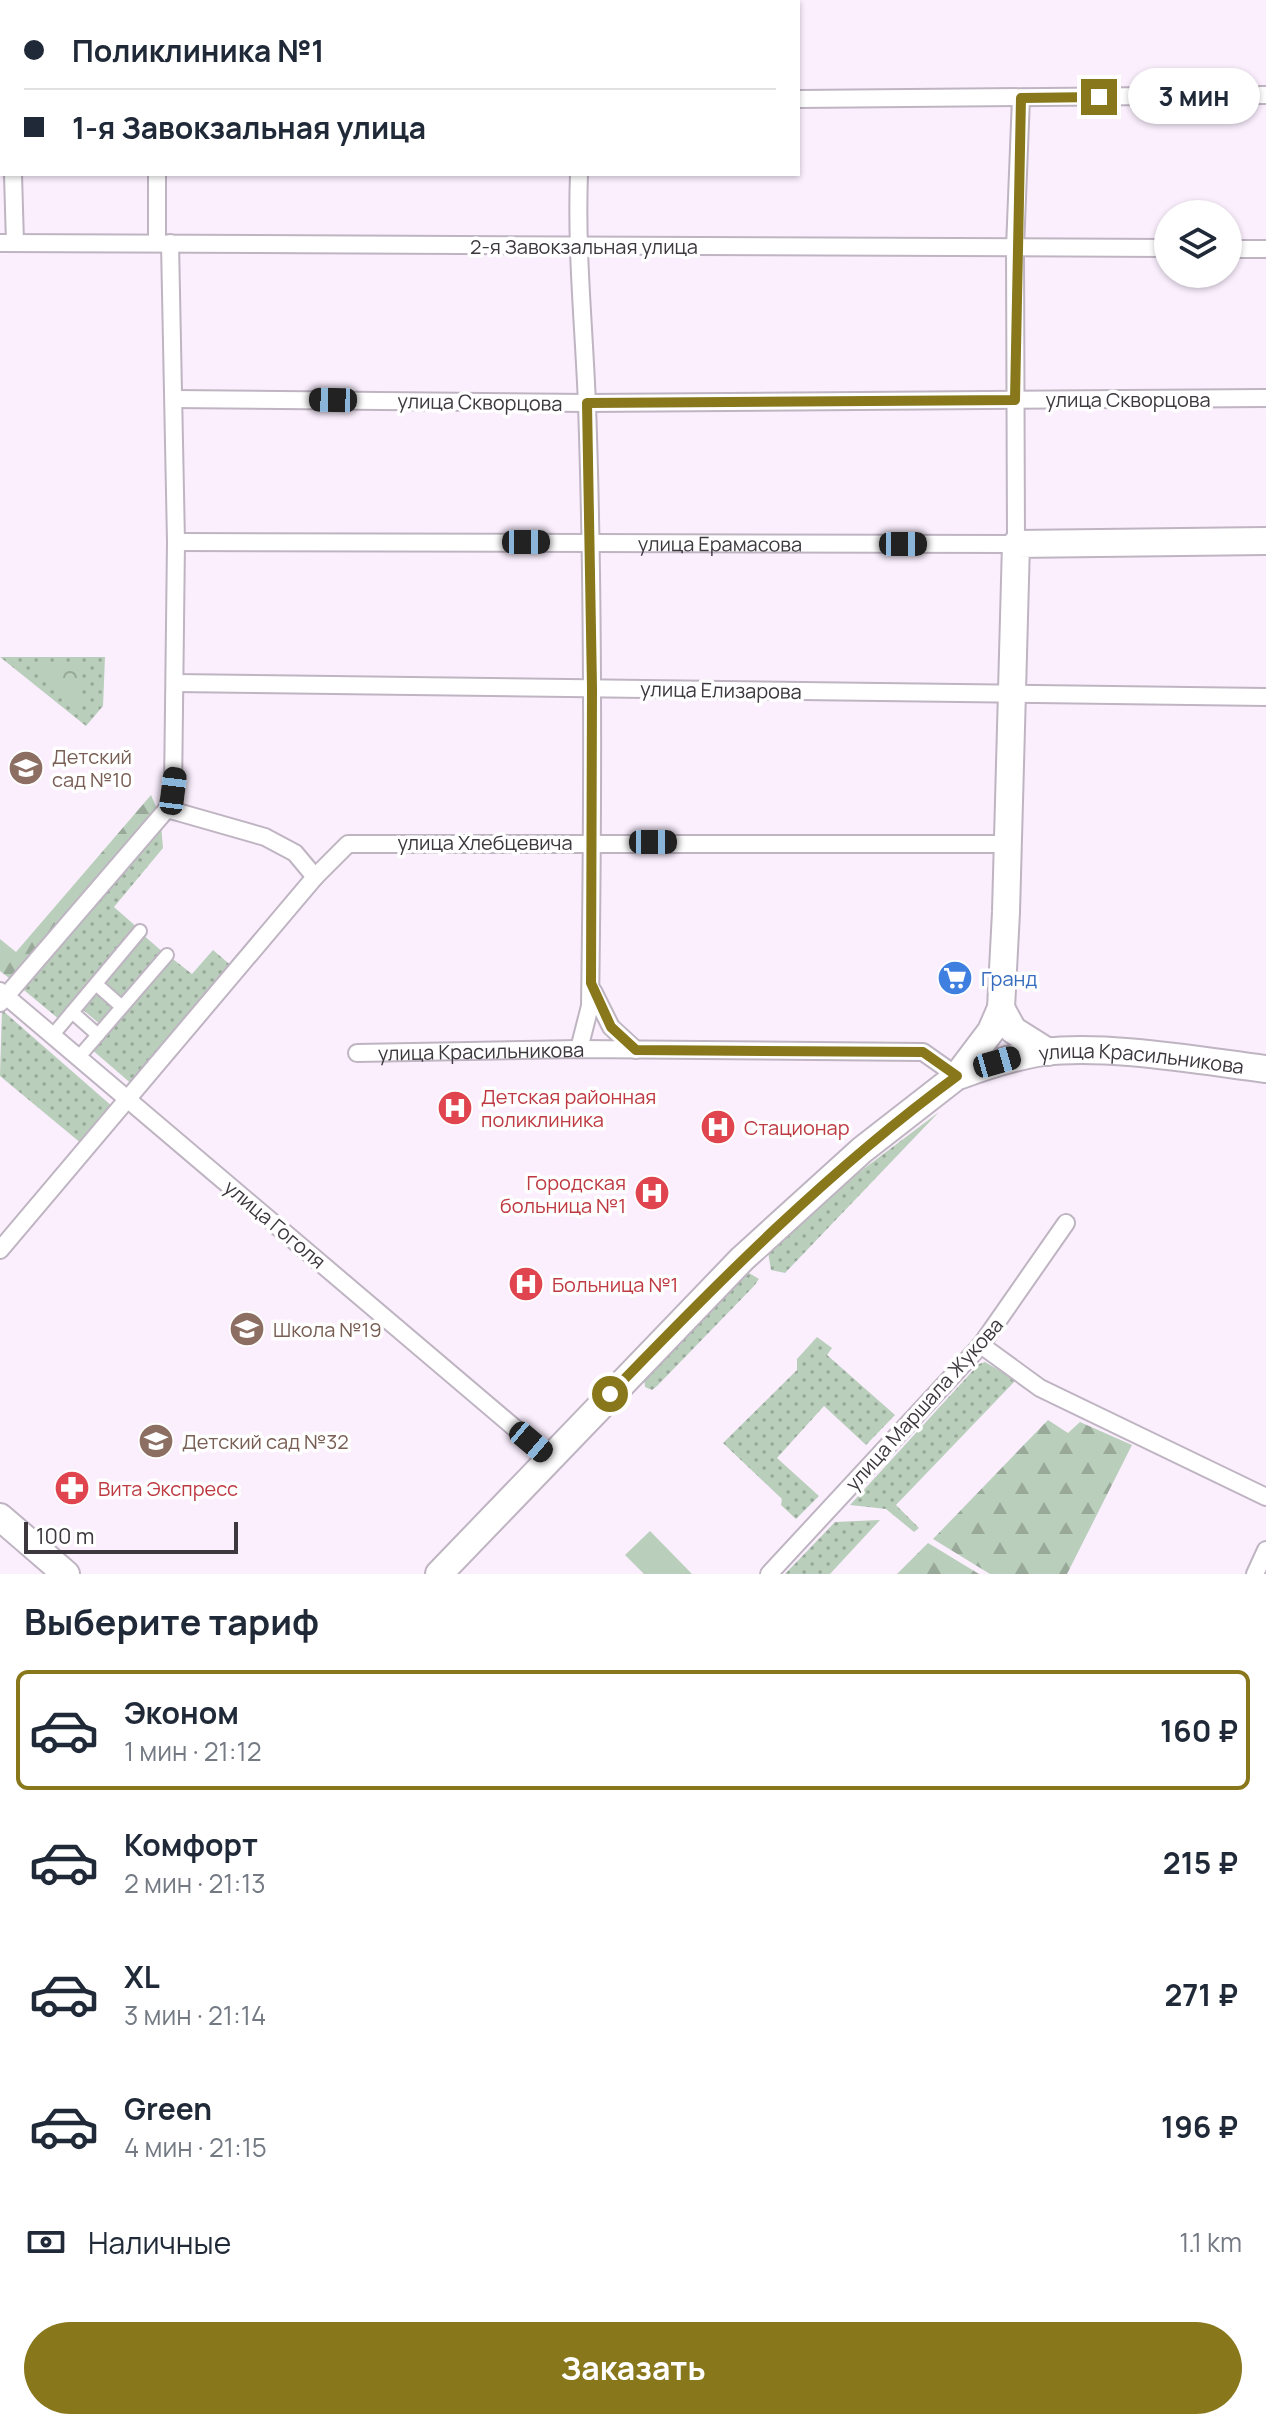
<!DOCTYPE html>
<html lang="ru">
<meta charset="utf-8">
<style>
body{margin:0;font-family:Manrope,sans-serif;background:#f6f6f7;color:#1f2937;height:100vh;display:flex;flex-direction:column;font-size:30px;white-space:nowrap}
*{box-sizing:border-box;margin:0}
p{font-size:26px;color:#747a83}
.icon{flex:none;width:44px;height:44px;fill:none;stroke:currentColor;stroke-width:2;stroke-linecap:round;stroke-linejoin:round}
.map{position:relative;height:1574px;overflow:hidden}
.side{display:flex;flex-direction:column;background:#fff;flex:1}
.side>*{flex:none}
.top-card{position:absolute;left:0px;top:0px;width:800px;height:176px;box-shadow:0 2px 6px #0004;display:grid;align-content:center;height:176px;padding:0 24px;background:#fff}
.fabs{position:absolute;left:1154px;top:200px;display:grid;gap:16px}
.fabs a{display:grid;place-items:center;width:88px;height:88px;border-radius:50%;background:#fff;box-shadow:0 2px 6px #0004;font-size:40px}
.scale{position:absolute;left:24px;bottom:20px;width:214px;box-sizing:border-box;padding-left:8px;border:4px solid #3c383e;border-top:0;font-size:22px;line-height:28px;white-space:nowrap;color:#3c383e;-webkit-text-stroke:6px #fff;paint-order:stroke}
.end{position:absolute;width:36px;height:36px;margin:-18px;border:10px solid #88771b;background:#fff;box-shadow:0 0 0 4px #fff}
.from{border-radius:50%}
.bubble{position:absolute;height:56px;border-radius:28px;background:#fff;box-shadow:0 2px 6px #0004;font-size:26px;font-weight:700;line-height:56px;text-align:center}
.car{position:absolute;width:24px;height:48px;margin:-24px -12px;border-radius:10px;box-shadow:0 0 6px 2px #0007;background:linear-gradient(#222 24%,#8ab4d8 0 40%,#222 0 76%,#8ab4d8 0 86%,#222 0)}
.top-card b{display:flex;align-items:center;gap:28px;height:76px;font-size:30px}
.top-card b+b{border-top:2px solid #e0e1e3}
.top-card i{width:20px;height:20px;background:#1f2937}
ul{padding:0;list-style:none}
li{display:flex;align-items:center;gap:24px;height:120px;margin:0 16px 12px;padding:0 8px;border:4px solid transparent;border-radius:12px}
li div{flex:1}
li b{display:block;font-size:30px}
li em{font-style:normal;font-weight:700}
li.current{border-color:#88771b}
li>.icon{width:72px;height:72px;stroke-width:1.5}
h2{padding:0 24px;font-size:36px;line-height:96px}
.pay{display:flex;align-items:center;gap:20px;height:88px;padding:0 24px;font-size:30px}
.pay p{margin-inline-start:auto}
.action{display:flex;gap:16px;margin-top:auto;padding:16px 24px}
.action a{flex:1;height:92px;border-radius:48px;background:#88771b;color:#fff;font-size:32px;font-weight:700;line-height:92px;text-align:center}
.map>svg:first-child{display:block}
</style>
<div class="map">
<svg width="1266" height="1574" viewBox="0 0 1266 1574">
<defs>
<pattern id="grass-dots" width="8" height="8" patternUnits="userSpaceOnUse" patternTransform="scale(2)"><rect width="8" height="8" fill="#b9cebb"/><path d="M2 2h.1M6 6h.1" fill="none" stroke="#98a899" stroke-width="1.8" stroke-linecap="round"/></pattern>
<pattern id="forest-firs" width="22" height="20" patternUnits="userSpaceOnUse" patternTransform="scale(2)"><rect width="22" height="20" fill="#b9cebb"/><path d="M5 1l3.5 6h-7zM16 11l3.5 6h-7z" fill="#98a899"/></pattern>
<pattern id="park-crowns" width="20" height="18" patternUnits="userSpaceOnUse" patternTransform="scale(2)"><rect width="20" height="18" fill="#b9cebb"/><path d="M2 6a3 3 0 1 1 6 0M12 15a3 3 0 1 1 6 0" fill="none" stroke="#98a899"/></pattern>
</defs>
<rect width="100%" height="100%" fill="#fbeffe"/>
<g fill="url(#grass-dots)">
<polygon points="0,657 105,657 103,706 86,726"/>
<polygon points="161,825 163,848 114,907 139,929 60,1020 19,986"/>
<polygon points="141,933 165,954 123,1003 99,983"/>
<polygon points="213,950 234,968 134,1086 90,1048 169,956 192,974"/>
<polygon points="98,990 117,1006 101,1025 82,1009"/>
<polygon points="2,1010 113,1107 82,1144 0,1076"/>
<polygon points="939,1112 785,1273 771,1270 768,1252 809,1210"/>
<polygon points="749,1273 759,1279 754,1286 657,1386 652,1390 645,1387 644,1378"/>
<polygon points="817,1337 832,1348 827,1355 895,1415 866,1445 824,1406 777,1458 819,1496 796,1519 781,1505 782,1499 723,1443 797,1370 797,1359"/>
<polygon points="985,1362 1016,1380 896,1505 919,1528 914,1532 886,1509 850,1505 979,1364"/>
<polygon points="880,1520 830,1574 785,1574 835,1522"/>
</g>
<g fill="url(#forest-firs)">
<polygon points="151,795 157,809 14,982 0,971 0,939 16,952"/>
<polygon points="1048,1420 1068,1433 1080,1422 1132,1445 1067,1574 990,1574 933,1539"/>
<polygon points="928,1543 979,1574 897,1574"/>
</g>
<polygon fill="url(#park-crowns)" points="42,665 80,666 82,703 74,703 41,672"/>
<polygon fill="#b9cebb" points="650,1531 692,1574 644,1574 625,1555"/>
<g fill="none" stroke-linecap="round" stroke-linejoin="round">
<defs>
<g id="pedestrian">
<polyline points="96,984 122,1007"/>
<polyline points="72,1012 98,1035"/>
<polyline points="52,1036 140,931"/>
<polyline points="78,1058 167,955"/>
</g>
<g id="minor">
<polyline points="13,2 14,0"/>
<polyline points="798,99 1266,95"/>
<polyline points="0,107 2,107"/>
<polyline points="13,174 15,243"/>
<polyline points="157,174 157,243"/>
<path d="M579 174C576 252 584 327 587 405 594 605 593 806 590 1006L579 1049"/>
<polyline points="0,243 1168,248"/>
<polyline points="1228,249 1266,249"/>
<polyline points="174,399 587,403 1266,398"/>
<path id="s1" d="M176 542 1016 544 1015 248 1021 98"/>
<polyline points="175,683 1266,697"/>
<polyline points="167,809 265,837 295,853 315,877"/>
<polyline points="0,991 549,1457"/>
<polyline points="593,991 611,1027 636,1050"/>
<polyline points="0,1003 167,809 173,791 176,542 170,243"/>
<path id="s2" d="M357 1053 579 1049 923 1052 957 1076"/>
<polyline points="0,1250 315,877 348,844 1008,844"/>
<polyline points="981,1345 1040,1388 1266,1497"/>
<polyline points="769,1574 981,1345 1066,1223"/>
<polyline points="1255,1574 1266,1550"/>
</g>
<g id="primary">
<polyline points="1001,1008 1013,1030 1048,1052"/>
<path id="s3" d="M961 1075C988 1065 1015 1056 1044 1052 1106 1044 1202 1061 1266 1069"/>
<polyline points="0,1517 66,1574"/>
<polyline points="439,1574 742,1259 862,1150 957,1076 991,1031 1001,1008 1006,912 1016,544 1266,541"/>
</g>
</defs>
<use href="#pedestrian" stroke="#bfb4c2" stroke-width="16"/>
<use href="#minor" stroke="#bfb4c2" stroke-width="20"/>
<use href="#primary" stroke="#bfb4c2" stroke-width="30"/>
<use href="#pedestrian" stroke="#fff" stroke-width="12"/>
<use href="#minor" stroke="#fff" stroke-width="16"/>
<use href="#primary" stroke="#fff" stroke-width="26"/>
</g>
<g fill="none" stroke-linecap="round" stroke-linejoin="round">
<path stroke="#88771b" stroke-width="10" d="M610 1394C719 1281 830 1169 957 1076L923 1052 636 1050 611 1027 591 983 592 688 587 403 1015 400 1021 98 1099 97"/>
</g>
<defs>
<symbol id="school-disc" viewBox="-11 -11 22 22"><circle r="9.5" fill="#8d6e63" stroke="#fff"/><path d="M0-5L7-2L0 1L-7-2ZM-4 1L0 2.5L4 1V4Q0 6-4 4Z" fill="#fff"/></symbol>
<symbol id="supermarket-disc" viewBox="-11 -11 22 22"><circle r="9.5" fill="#3f7fe0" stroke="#fff"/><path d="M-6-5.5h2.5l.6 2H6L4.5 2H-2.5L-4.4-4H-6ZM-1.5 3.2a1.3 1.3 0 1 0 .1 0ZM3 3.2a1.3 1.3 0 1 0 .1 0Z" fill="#fff"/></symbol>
<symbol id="hospital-disc" viewBox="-11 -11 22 22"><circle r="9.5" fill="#e0444e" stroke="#fff"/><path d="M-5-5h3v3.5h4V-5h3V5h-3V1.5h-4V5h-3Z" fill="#fff"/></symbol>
<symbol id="pharmacy-disc" viewBox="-11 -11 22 22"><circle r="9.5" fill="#e0444e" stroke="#fff"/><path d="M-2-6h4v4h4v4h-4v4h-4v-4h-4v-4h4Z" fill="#fff"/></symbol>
</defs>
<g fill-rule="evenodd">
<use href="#school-disc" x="6" y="748" width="40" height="40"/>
<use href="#supermarket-disc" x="935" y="958" width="40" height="40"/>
<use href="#hospital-disc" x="435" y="1088" width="40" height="40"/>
<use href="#hospital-disc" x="698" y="1107" width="40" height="40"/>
<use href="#hospital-disc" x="632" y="1173" width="40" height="40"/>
<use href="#hospital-disc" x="506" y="1264" width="40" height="40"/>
<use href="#school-disc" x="227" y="1309" width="40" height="40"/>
<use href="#school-disc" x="136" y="1421" width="40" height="40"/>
<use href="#pharmacy-disc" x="52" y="1468" width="40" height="40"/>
</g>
<g text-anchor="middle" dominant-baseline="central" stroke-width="7" stroke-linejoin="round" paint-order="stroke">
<g font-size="20" fill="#3c383e" stroke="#fff">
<text x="584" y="246">2-я Завокзальная улица</text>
<text x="1128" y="399">улица Скворцова</text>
<text transform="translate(480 402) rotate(1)">улица Скворцова</text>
<text stroke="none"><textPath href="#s1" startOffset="544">улица Ерамасова</textPath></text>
<text transform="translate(721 690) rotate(1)">улица Елизарова</text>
<text x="485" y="842">улица Хлебцевича</text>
<text stroke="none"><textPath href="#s2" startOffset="124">улица Красильникова</textPath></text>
<text stroke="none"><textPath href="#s3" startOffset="184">улица Красильникова</textPath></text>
<text transform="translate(275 1224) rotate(40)">улица Гоголя</text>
<text transform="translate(924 1404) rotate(-48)">улица Маршала Жукова</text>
</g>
<g font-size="20" fill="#785e54" stroke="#fff" text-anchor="start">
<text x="52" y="756">Детский<tspan x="52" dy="23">сад №10</tspan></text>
<text x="273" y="1329">Школа №19</text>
<text x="182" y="1441">Детский сад №32</text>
</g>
<g font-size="20" fill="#366cbe" stroke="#fff" text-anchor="start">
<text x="981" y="978">Гранд</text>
</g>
<g font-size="20" fill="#be3a42" stroke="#fff" text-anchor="start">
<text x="481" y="1096">Детская районная<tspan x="481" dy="23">поликлиника</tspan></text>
<text x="744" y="1127">Стационар</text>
<text x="626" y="1182" text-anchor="end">Городская<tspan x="626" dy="23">больница №1</tspan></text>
<text x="552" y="1284">Больница №1</text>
<text x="98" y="1488">Вита Экспресс</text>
</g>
</g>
</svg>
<div class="fabs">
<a><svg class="icon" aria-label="layers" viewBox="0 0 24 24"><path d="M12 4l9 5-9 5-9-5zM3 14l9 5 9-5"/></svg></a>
</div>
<div class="scale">100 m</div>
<i class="end from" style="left:610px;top:1394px"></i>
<i class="end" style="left:1099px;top:97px"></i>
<div class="bubble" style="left:1128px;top:68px;width:132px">3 мин</div>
<i class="car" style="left:333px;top:400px;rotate:271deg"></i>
<i class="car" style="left:526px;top:542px;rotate:90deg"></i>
<i class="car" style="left:903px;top:544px;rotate:90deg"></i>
<i class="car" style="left:173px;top:791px;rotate:7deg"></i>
<i class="car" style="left:653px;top:842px;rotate:90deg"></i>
<i class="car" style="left:997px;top:1062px;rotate:74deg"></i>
<i class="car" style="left:531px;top:1442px;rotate:130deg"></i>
<div class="top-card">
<b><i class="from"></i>Поликлиника №1</b>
<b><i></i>1-я Завокзальная улица</b>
</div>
</div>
<section class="side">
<h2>Выберите тариф</h2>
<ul>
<li class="current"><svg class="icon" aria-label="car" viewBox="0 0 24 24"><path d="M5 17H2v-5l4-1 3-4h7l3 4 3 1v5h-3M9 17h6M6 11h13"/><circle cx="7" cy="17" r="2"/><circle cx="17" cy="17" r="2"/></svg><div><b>Эконом</b><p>1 мин · 21:12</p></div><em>160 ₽</em></li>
<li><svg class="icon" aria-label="car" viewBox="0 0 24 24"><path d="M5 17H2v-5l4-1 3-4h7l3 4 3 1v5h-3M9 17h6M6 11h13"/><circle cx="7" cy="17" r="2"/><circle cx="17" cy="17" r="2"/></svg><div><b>Комфорт</b><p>2 мин · 21:13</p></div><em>215 ₽</em></li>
<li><svg class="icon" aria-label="car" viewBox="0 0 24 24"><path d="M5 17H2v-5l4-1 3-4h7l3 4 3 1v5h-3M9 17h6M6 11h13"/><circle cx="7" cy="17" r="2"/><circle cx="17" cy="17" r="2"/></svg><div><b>XL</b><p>3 мин · 21:14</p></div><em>271 ₽</em></li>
<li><svg class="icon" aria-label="car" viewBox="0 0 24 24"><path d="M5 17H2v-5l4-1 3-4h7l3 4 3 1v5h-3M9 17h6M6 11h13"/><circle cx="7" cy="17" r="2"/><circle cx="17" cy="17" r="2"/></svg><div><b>Green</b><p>4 мин · 21:15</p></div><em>196 ₽</em></li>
</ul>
<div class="pay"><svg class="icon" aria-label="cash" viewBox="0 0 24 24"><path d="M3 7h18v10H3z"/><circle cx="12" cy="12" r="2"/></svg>Наличные<p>1.1 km</p></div>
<div class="action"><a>Заказать</a></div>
</section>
